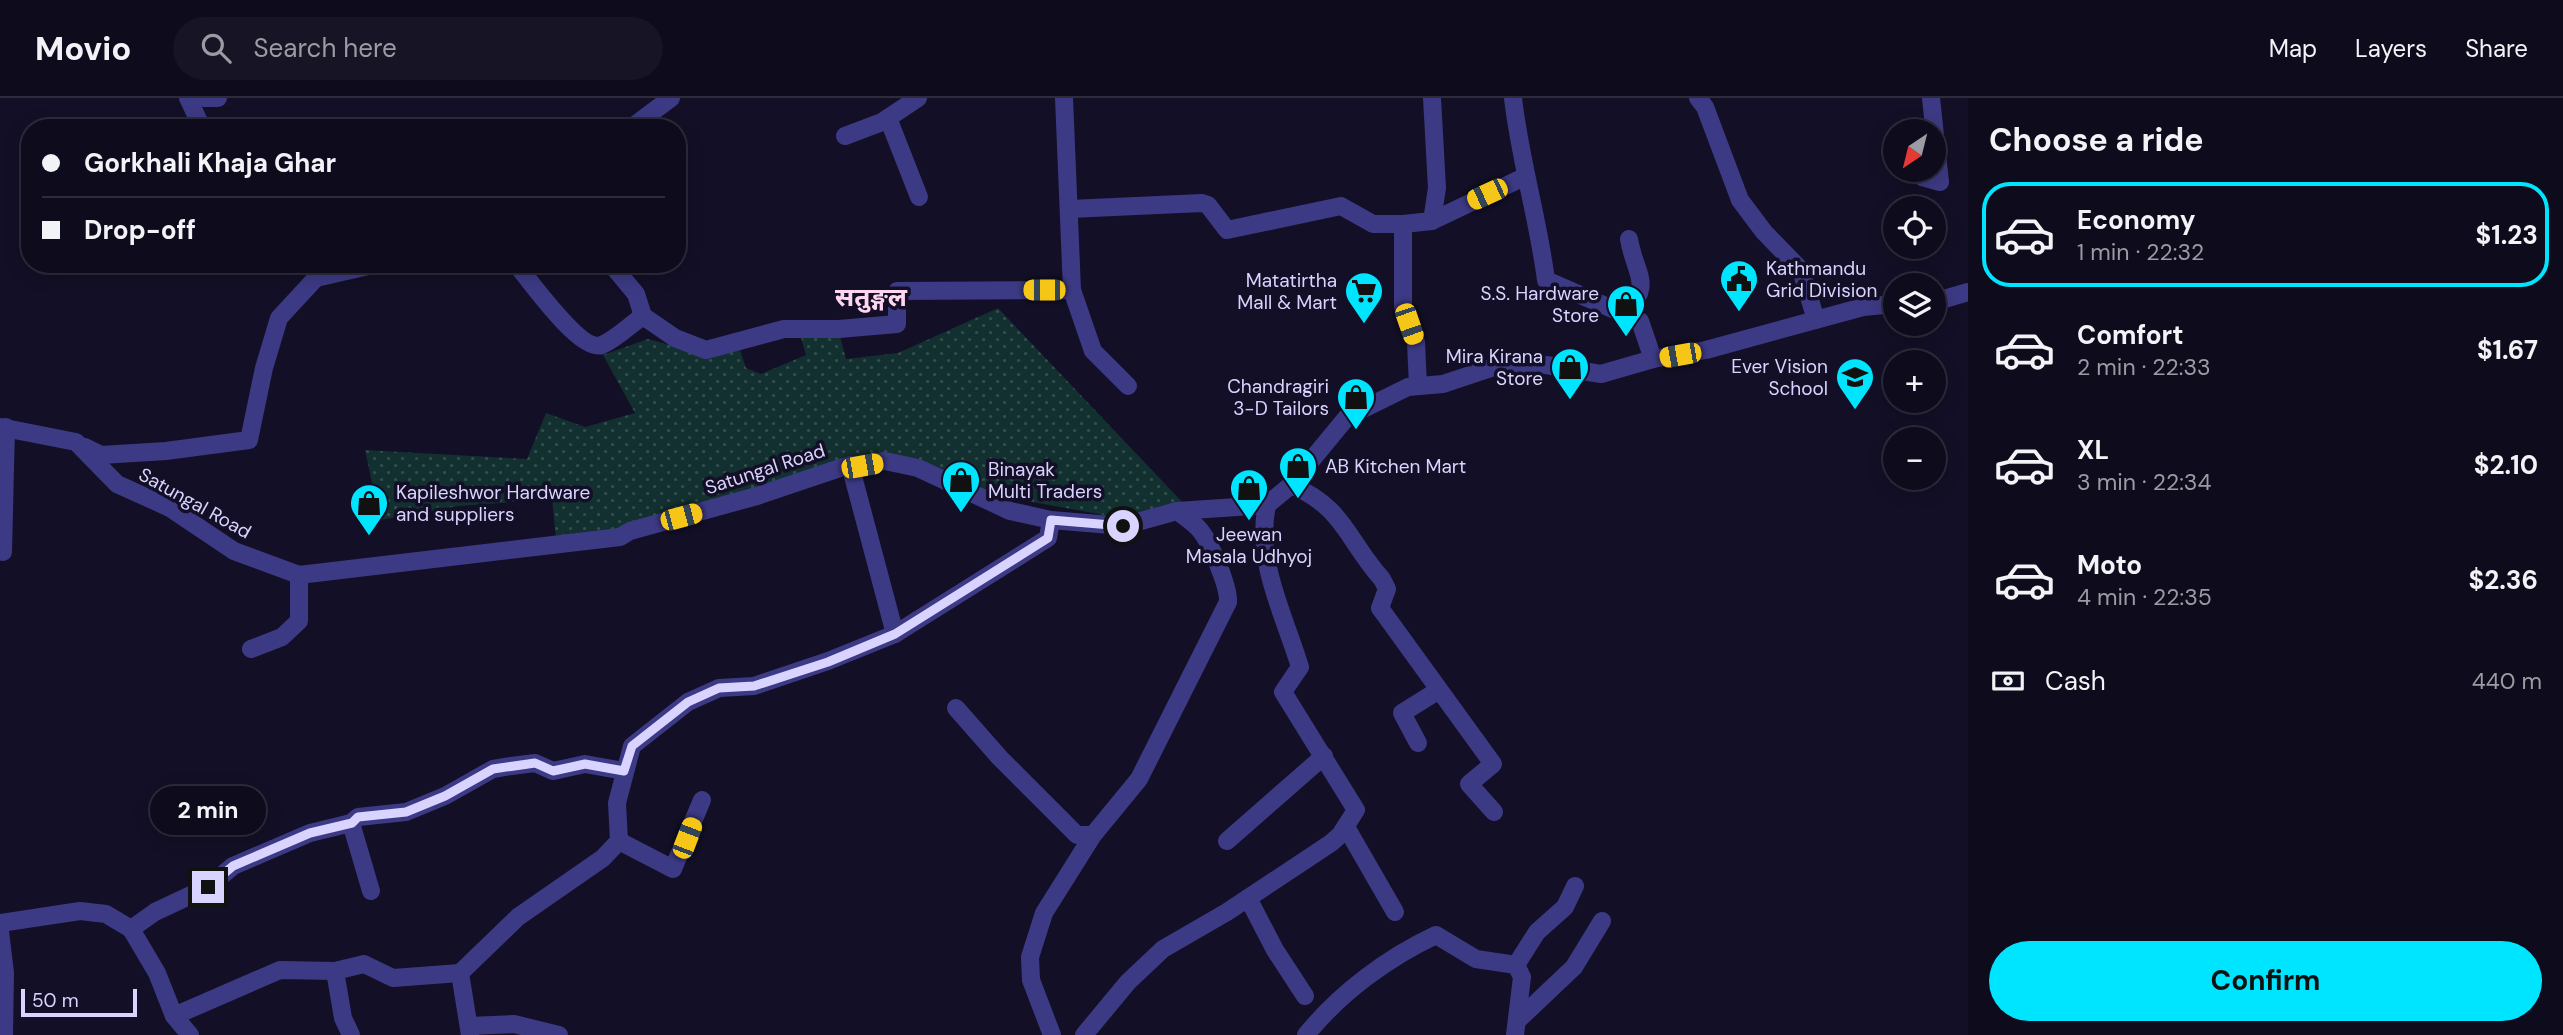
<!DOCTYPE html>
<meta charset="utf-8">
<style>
body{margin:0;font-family:"DM Sans","Noto Sans Devanagari",sans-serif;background:#171425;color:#f1f3f6;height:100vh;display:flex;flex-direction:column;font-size:26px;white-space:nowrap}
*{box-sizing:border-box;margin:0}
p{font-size:23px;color:#9b9ba3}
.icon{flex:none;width:38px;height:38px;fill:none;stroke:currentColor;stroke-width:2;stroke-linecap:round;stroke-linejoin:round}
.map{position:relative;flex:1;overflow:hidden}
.sheet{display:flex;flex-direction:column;background:#0e0b1c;width:595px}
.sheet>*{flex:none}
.hud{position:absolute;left:21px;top:21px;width:665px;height:154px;border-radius:28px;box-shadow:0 4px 18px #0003,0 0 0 2px #2e2b3b;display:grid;align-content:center;height:154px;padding:0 21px;background:#0e0b1c}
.needle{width:46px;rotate:215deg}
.controls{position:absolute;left:1883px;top:21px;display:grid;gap:14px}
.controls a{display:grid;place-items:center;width:63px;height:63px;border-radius:50%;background:#0e0b1c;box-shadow:0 4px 18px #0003,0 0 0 2px #2e2b3b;font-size:35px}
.scale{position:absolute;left:21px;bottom:18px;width:116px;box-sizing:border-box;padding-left:7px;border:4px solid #d9d4ff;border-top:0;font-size:19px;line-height:24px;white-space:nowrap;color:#d9d4ff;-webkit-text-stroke:5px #130f26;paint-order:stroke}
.end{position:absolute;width:32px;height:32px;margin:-16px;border:9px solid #d9d4ff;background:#111;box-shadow:0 0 0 4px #111}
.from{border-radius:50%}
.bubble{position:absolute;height:49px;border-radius:24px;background:#0e0b1c;box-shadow:0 4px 18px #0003,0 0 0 2px #2e2b3b;font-size:23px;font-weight:700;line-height:49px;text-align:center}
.car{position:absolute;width:21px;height:42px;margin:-21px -10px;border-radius:9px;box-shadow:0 0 5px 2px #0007;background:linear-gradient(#f5c518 24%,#345 0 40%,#f5c518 0 76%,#345 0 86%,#f5c518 0)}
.hud b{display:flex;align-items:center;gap:24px;height:66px;font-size:26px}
.hud b+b{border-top:2px solid #2e2b3b}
.hud i{width:18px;height:18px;background:#f1f3f6}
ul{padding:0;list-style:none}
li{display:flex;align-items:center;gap:21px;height:105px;margin:0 14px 10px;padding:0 7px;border:4px solid transparent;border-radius:28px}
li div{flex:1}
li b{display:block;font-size:26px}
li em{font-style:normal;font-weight:700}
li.selected{border-color:#00e5ff}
li>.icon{width:63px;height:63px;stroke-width:1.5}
h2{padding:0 21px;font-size:32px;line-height:84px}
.pay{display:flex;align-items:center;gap:18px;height:77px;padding:0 21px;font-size:26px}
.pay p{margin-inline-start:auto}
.button{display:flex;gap:14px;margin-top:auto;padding:14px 21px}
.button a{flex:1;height:80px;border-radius:42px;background:#00e5ff;color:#111;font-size:28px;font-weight:700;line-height:80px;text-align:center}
header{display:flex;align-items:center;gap:42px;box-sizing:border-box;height:98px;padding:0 35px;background:#0e0b1c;border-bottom:2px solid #2e2b3b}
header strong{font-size:33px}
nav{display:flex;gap:38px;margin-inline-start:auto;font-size:24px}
.search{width:490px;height:63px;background:#171425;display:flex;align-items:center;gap:18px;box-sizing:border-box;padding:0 24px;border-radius:38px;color:#9b9ba3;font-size:26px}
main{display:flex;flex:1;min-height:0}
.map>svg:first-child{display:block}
</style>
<header>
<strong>Movio</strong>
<div class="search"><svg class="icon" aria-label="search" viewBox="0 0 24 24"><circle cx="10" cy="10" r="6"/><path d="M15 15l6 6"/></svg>Search here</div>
<nav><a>Map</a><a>Layers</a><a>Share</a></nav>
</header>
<main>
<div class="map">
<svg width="1968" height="937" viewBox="0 0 1968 937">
<defs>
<pattern id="grass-dots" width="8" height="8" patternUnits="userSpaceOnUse" patternTransform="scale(1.75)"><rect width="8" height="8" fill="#12302f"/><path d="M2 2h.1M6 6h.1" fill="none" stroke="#344d4e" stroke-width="1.8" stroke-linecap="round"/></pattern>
</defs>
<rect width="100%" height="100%" fill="#130f26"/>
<polygon fill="url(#grass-dots)" points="998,210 1187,409 1121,420 983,395 886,355 619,434 556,440 552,401 459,408 380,422 365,352 527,361 546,315 585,329 635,315 603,257 648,241 692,253 740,252 746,270 761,276 806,257 800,236 840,238 846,261 898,255"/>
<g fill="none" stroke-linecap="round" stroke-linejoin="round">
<g stroke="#3d3a85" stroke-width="18">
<polyline points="188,0 202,30"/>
<polyline points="204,0 218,0"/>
<polyline points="1064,0 1072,192 1093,253 1128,288"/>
<polyline points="1432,0 1437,90 1432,123"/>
<path d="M1513 0C1520 62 1538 120 1546 182L1640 223 1653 261"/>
<polyline points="1698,0 1705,9 1740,102 1764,134 1801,172 1816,222"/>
<polyline points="888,20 919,99"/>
<polyline points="631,30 671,0"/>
<polyline points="845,38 882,24 918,0"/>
<polyline points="1922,79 1940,84 1931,0"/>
<polyline points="1070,111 1202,105 1208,107 1227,132 1341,108 1373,126 1403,126 1403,208 1416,244 1418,288"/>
<polyline points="1403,126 1432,123 1526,78"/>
<path d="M516 166C530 183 581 255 602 247 616 241 630 227 643 218"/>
<polyline points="611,166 636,196 643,218 675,240 706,252 784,231 839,231 897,226 897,193 1072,192"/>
<polyline points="1934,204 1968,194"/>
<path d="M1625 216C1654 186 1635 177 1629 141"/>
<polyline points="0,329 76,344 117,386 170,410 234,453 299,477 620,439 630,433 757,398 843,369 885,363 918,370 1010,413 1051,422 1123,428 1177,413 1267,407 1291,387 1347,319 1408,289 1443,286 1500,267 1546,267 1601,276 1653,261 1706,252 1863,209 1895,206"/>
<polyline points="85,349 101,357 166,353 249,342 264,270 279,220 316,180 377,166"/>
<polyline points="850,367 895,536"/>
<path d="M1291 387C1344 409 1347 442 1382 481L1387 491 1380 510 1493 666 1469 686 1494 714"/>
<polyline points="3,454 6,329"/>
<polyline points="251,551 282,539 299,523 299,477"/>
<polyline points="956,610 1000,660 1077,737 1093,737"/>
<polyline points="1418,645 1402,615 1439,592"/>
<polyline points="351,725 358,719 406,714 445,698 493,671 511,668 535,665 553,673 585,666 624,673"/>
<polyline points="1346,729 1395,814"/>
<polyline points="619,743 673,771 702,702"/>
<polyline points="1227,743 1324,658"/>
<polyline points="1248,800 1275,852 1305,898"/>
<polyline points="0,825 80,813 106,816 131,831 155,814 208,789 233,768 310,735 351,725 371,793"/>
<polyline points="131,831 157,875 174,918 280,872 335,873"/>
<polyline points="0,833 5,875 4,937"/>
<polyline points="1516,867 1537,834 1565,809 1575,788"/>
<polyline points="460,875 470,937"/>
<polyline points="174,918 190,937"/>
<polyline points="1517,923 1574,869 1602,823"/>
<polyline points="469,928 514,926 559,937"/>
<polyline points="351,937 343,920 335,873 364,866 393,880 460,875 518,819 603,760 619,743 617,705 632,648 688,604 719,590 754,588 828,563 895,536 1048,440 1051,422"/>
<path d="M1052 937 1031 882 1030 859 1044 815 1093 737 1139 681 1228 504C1229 489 1210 443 1199 431 1193 424 1184 418 1177 413"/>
<path d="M1084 937 1128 884 1163 851 1227 814 1331 745 1340 737 1356 712 1283 594 1300 569C1284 516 1255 463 1267 407"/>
<path d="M1306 937C1340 895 1387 860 1436 837L1476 861 1516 867 1522 879 1515 937"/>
</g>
</g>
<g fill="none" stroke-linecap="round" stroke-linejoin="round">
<polyline stroke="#d9d4ff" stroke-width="9" points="208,789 233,768 310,735 352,725 358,719 406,714 445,698 493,671 535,665 553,673 585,666 624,673 632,648 688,604 719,590 754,588 828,564 895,536 1048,440 1051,422 1123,428"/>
</g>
<defs>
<symbol id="civic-pin" viewBox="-11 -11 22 30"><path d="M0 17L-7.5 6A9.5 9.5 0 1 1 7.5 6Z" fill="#00e5ff" stroke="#130f26"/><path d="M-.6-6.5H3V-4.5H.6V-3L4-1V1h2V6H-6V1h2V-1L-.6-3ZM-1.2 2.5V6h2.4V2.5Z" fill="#111"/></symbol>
<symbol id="supermarket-pin" viewBox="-11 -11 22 30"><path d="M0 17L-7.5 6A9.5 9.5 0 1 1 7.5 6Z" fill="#00e5ff" stroke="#130f26"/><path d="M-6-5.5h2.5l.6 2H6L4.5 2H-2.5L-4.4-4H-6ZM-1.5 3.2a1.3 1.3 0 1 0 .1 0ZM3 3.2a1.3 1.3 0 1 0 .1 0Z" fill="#111"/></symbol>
<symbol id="shop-pin" viewBox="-11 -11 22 30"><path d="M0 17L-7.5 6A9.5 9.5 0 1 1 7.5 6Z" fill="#00e5ff" stroke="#130f26"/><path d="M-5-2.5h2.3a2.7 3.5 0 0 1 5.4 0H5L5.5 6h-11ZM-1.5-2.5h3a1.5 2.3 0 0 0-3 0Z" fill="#111"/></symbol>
<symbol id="school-pin" viewBox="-11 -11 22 30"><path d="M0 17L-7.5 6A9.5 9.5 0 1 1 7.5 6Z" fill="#00e5ff" stroke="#130f26"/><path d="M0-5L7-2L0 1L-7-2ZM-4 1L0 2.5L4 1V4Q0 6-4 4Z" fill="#111"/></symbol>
</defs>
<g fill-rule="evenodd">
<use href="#civic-pin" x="1717" y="159" width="44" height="60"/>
<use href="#supermarket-pin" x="1342" y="171" width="44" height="60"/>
<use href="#shop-pin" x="1604" y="184" width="44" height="60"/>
<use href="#shop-pin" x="1548" y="247" width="44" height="60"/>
<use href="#school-pin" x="1833" y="257" width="44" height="60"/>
<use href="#shop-pin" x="1334" y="277" width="44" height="60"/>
<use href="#shop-pin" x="1276" y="346" width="44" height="60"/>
<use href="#shop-pin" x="939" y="360" width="44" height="60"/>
<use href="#shop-pin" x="1227" y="368" width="44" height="60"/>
<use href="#shop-pin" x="347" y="383" width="44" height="60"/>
</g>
<g text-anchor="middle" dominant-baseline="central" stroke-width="7" stroke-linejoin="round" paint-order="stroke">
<g font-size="19" fill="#d9d4ff" stroke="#130f26" text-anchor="end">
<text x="1766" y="170" text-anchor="start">Kathmandu<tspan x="1766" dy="22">Grid Division</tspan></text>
<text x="1337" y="182">Matatirtha<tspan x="1337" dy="22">Mall &amp; Mart</tspan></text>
<text x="1599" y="195">S.S. Hardware<tspan x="1599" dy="22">Store</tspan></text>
<text x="1543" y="258">Mira Kirana<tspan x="1543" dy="22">Store</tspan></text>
<text x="1828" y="268">Ever Vision<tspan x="1828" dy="22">School</tspan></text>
<text x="1329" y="288">Chandragiri<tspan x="1329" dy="22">3-D Tailors</tspan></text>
<text x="1325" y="368" text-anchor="start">AB Kitchen Mart</text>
<text x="988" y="371" text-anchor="start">Binayak<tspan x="988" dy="22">Multi Traders</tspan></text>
<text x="396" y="394" text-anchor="start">Kapileshwor Hardware<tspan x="396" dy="22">and suppliers</tspan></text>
<text x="1249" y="436" text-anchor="middle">Jeewan<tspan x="1249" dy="22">Masala Udhyoj</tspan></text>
</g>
<g font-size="19" fill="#d9d4ff" stroke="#130f26">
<text transform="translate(765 371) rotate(-18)">Satungal Road</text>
<text transform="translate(195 405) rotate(29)">Satungal Road</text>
</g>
<g font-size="26" font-weight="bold" fill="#ffd6f0" stroke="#130f26">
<text x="871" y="199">सतुङ्गल</text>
</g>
</g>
</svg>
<div class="controls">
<a><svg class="needle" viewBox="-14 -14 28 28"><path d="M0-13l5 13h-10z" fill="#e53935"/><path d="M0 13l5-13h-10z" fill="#9b9ba3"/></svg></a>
<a><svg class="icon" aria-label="locate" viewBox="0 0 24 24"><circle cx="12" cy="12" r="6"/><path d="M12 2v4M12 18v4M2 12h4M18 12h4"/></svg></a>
<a><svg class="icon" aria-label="layers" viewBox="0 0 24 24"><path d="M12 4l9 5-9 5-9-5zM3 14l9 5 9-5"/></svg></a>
<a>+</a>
<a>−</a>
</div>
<div class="scale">50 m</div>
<i class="end from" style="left:1123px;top:428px"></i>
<i class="end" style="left:208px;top:789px"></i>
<div class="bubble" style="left:150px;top:688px;width:116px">2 min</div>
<i class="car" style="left:1487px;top:96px;rotate:245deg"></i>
<i class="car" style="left:1044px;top:192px;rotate:270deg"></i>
<i class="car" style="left:1409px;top:226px;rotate:161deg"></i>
<i class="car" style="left:1680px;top:257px;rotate:260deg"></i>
<i class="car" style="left:862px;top:368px;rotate:80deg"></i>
<i class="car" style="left:681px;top:419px;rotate:75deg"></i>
<i class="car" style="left:687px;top:740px;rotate:21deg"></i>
<div class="hud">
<b><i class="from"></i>Gorkhali Khaja Ghar</b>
<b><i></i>Drop-off</b>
</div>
</div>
<section class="sheet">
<h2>Choose a ride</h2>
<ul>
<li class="selected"><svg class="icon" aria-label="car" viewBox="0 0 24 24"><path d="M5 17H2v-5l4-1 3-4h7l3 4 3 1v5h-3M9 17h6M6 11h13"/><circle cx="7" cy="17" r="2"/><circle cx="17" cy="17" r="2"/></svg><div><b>Economy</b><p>1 min · 22:32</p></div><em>$1.23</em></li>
<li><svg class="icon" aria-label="car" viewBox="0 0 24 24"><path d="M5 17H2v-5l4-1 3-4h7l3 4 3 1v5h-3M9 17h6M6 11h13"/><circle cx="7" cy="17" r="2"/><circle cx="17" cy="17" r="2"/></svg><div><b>Comfort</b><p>2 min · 22:33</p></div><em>$1.67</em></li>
<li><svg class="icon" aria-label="car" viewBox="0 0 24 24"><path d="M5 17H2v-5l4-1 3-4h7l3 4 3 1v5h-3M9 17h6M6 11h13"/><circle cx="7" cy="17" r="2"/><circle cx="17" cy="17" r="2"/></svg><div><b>XL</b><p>3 min · 22:34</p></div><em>$2.10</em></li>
<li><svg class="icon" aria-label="car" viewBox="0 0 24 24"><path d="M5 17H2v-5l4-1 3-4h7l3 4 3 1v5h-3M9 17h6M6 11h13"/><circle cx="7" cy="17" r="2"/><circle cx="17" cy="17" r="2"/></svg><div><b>Moto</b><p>4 min · 22:35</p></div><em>$2.36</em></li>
</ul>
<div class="pay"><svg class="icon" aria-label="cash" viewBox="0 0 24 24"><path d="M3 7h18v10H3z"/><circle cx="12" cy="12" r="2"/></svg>Cash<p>440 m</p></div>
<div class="button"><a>Confirm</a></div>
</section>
</main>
